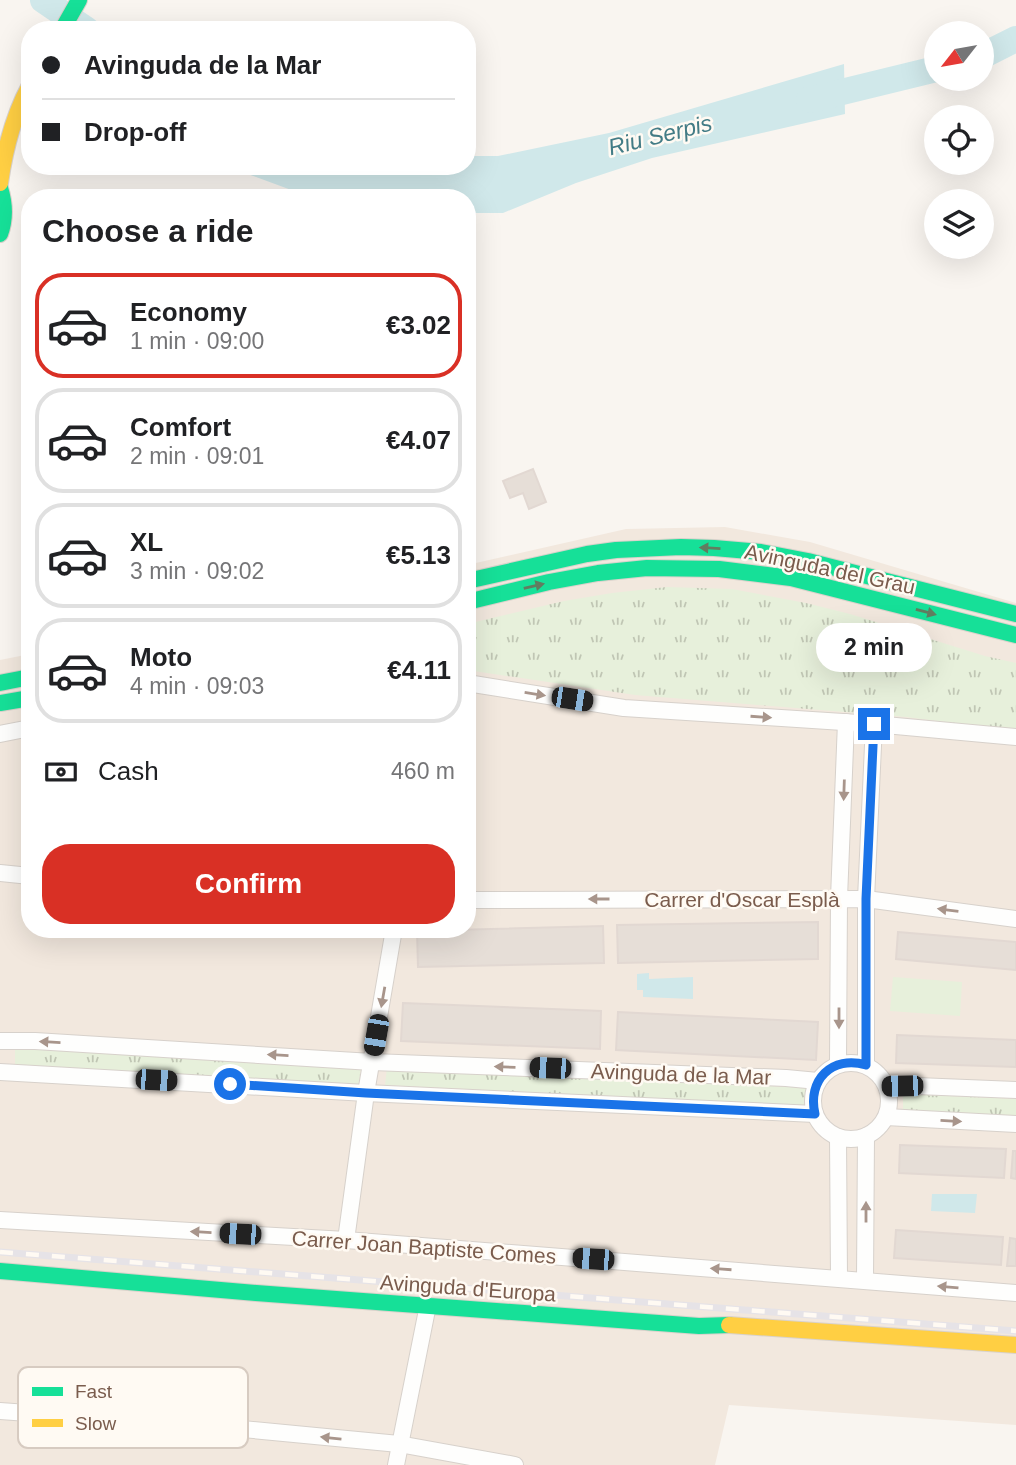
<!DOCTYPE html>
<meta charset="utf-8">
<style>
body{margin:0;font-family:Helvetica,sans-serif;background:#f6f6f6;color:#202124;height:100vh;display:flex;flex-direction:column;font-size:26px;white-space:nowrap}
*{box-sizing:border-box;margin:0}
p{font-size:23px;color:#757577}
.icon{flex:none;width:38px;height:38px;fill:none;stroke:currentColor;stroke-width:2;stroke-linecap:round;stroke-linejoin:round}
.map{position:relative;flex:1;overflow:hidden}
.details{position:absolute;left:21px;top:189px;width:455px;height:749px;display:flex;flex-direction:column;background:#fff;border-radius:28px;box-shadow:0 7px 28px #0002}
.details>*{flex:none}
.guide{position:absolute;left:21px;top:21px;width:455px;height:154px;border-radius:28px;box-shadow:0 7px 28px #0002;display:grid;align-content:center;height:154px;padding:0 21px;background:#fff}
.needle{width:46px;rotate:239deg}
.controls{position:absolute;left:924px;top:21px;display:grid;gap:14px}
.controls a{display:grid;place-items:center;width:70px;height:70px;border-radius:50%;background:#fff;box-shadow:0 7px 28px #0002;font-size:35px}
.end{position:absolute;width:32px;height:32px;margin:-16px;border:9px solid #1a73e8;background:#fff;box-shadow:0 0 0 4px #fff}
.from{border-radius:50%}
.bubble{position:absolute;height:49px;border-radius:24px;background:#fff;box-shadow:0 7px 28px #0002;font-size:23px;font-weight:700;line-height:49px;text-align:center}
.car{position:absolute;width:21px;height:42px;margin:-21px -10px;border-radius:9px;box-shadow:0 0 5px 2px #0007;background:linear-gradient(#222 24%,#8ab4d8 0 40%,#222 0 76%,#8ab4d8 0 86%,#222 0)}
.guide b{display:flex;align-items:center;gap:24px;height:66px;font-size:26px}
.guide b+b{border-top:2px solid #e0e0e0}
.guide i{width:18px;height:18px;background:#202124}
ul{padding:0;list-style:none}
li{display:flex;align-items:center;gap:21px;height:105px;margin:0 14px 10px;padding:0 7px;border:4px solid #e0e0e0;border-radius:28px}
li div{flex:1}
li b{display:block;font-size:26px}
li em{font-style:normal;font-weight:700}
li.active{border-color:#d93025}
li>.icon{width:63px;height:63px;stroke-width:1.5}
h2{padding:0 21px;font-size:32px;line-height:84px}
.pay{display:flex;align-items:center;gap:18px;height:77px;padding:0 21px;font-size:26px}
.pay p{margin-inline-start:auto}
.action{display:flex;gap:14px;margin-top:auto;padding:14px 21px}
.action a{flex:1;height:80px;border-radius:28px;background:#d93025;color:#fff;font-size:28px;font-weight:700;line-height:80px;text-align:center}
.map>svg:first-child{display:block}
</style>
<div class="map">
<svg width="1016" height="1465" viewBox="0 0 1016 1465">
<defs>
<pattern id="park-tufts" width="24" height="20" patternUnits="userSpaceOnUse" patternTransform="scale(1.75)"><rect width="24" height="20" fill="#e7f0db"/><path d="M3 7l-1-3M5 7V3M7 7l1-3M15 17l-1-3M17 17v-4M19 17l1-3" fill="none" stroke="#c0c6b4"/></pattern>
</defs>
<rect width="100%" height="100%" fill="#f9f5f0"/>
<polygon fill="#f2e8de" points="725,527 810,542 1016,603 1016,1425 729,1405 715,1465 0,1465 0,660 30,654 30,929 467,929 467,565 626,529"/>
<g fill="url(#park-tufts)">
<polygon points="667,587 732,589 806,603 850,614 985,656 1016,663 1016,731 906,717 635,695 467,670 467,624 564,601 612,593"/>
<polygon points="15,1046 361,1066 359,1085 15,1067"/>
<polygon points="387,1068 810,1088 811,1106 385,1085"/>
<polygon points="903,1094 1016,1099 1016,1117 903,1111"/>
</g>
<polygon fill="#e7f0db" points="893,977 962,982 960,1016 890,1011"/>
<g fill="#d0e8ea">
<polygon points="844,64 845,114 652,158 576,183 503,213 467,213 467,198 313,198 245,173 230,166 467,166 467,156 498,156 609,133"/>
<polygon points="649,973 649,979 693,977 693,999 643,997 643,990 637,990 637,974"/>
<polygon points="932,1194 977,1194 975,1213 931,1211"/>
</g>
<g fill="none" stroke-linecap="round" stroke-linejoin="round">
<g stroke="#d0e8ea" stroke-width="26">
<polyline points="43,0 87,30"/>
<polyline points="982,56 1016,39"/>
<polyline points="809,100 936,69"/>
</g>
</g>
<g fill="#e6ded7" stroke="#e2d8d2" stroke-width="2">
<polygon points="533,469 546,502 529,509 523,493 510,498 503,481"/>
<polygon points="818,922 818,959 618,963 617,925"/>
<polygon points="603,926 604,963 418,967 417,931"/>
<polygon points="898,932 1016,942 1016,970 896,959"/>
<polygon points="403,1003 601,1011 600,1049 401,1041"/>
<polygon points="618,1012 818,1022 816,1060 616,1050"/>
<polygon points="897,1035 1016,1040 1016,1067 896,1063"/>
<polygon points="900,1145 1006,1149 1004,1178 899,1173"/>
<polygon points="1013,1151 1016,1151 1016,1179 1011,1178"/>
<polygon points="896,1230 1003,1237 1001,1265 894,1258"/>
<polygon points="1010,1238 1016,1239 1016,1266 1007,1266"/>
</g>
<g fill="none" stroke-linecap="round" stroke-linejoin="round">
<defs>
<g id="street">
<polyline points="467,683 624,708 874,724 1016,737"/>
<polyline points="0,734 30,728"/>
<polyline points="0,873 30,876"/>
<polyline points="467,900 866,899 1016,919"/>
<polyline points="0,1041 35,1041 372,1062 786,1078 818,1081"/>
<circle cx="851" cy="1101" r="38"/>
<polyline points="838,1064 839,898 846,722"/>
<polyline points="866,1065 866,899 874,724"/>
<polyline points="0,1072 366,1093 815,1114"/>
<polyline points="887,1087 917,1086 1016,1090"/>
<polyline points="886,1117 1016,1124"/>
<polyline points="838,1137 839,1278"/>
<polyline points="0,1220 346,1240 1016,1293"/>
<polyline points="346,1240 366,1093 394,929"/>
<polyline points="865,1280 866,1136"/>
<polyline points="0,1411 232,1428 399,1444 515,1465"/>
<polyline points="396,1465 428,1305"/>
</g>
<g id="fast">
<polyline points="62,30 79,0"/>
<path d="M0 188C5 204 6 218 0 234"/>
<polyline points="467,581 587,554 616,550 681,547 714,548 761,552 808,561 1016,614"/>
<polyline points="467,602 549,582 598,573 647,568 719,569 791,578 1016,635"/>
<polyline points="0,683 30,677"/>
<polyline points="0,703 30,698"/>
<polyline points="0,1271 256,1293 699,1326 729,1325"/>
</g>
<g id="slow">
<path d="M0 183C5 148 13 116 30 85"/>
<polyline points="729,1325 1016,1345"/>
</g>
</defs>
<use href="#street" stroke="#d7d1cb" stroke-width="18"/>
<use href="#fast" stroke="#d9d2cb" stroke-width="18"/>
<use href="#slow" stroke="#d9d2cb" stroke-width="18"/>
<use href="#street" stroke="#fefefd" stroke-width="16"/>
<use href="#fast" stroke="#16e098" stroke-width="16"/>
<use href="#slow" stroke="#ffcf43" stroke-width="16"/>
<defs>
<polyline id="rail" points="0,1252 1016,1331"/>
</defs>
<use href="#rail" stroke="#e6e3e7" stroke-width="7"/>
<use href="#rail" stroke="#fffaf3" stroke-width="4.5" stroke-dasharray="13" stroke-linecap="butt"/>
</g>
<defs><path id="oneway-solid" d="M-6-.8H1V-3.2L6.5 0L1 3.2V.8H-6Z" transform="scale(1.75)"/></defs>
<g fill="#617d60">
<use href="#oneway-solid" transform="translate(710 548) rotate(-177)"/>
<use href="#oneway-solid" transform="translate(534 586) rotate(-13)"/>
<use href="#oneway-solid" transform="translate(926 612) rotate(15)"/>
</g>
<g fill="#a8958b">
<use href="#oneway-solid" transform="translate(535 694) rotate(9)"/>
<use href="#oneway-solid" transform="translate(761 717) rotate(4)"/>
<use href="#oneway-solid" transform="translate(844 790) rotate(92)"/>
<use href="#oneway-solid" transform="translate(599 899) rotate(180)"/>
<use href="#oneway-solid" transform="translate(948 910) rotate(-173)"/>
<use href="#oneway-solid" transform="translate(383 997) rotate(100)"/>
<use href="#oneway-solid" transform="translate(839 1018) rotate(90)"/>
<use href="#oneway-solid" transform="translate(50 1042) rotate(-177)"/>
<use href="#oneway-solid" transform="translate(278 1055) rotate(-177)"/>
<use href="#oneway-solid" transform="translate(505 1067) rotate(-178)"/>
<use href="#oneway-solid" transform="translate(951 1121) rotate(3)"/>
<use href="#oneway-solid" transform="translate(866 1212) rotate(-90)"/>
<use href="#oneway-solid" transform="translate(201 1232) rotate(-177)"/>
<use href="#oneway-solid" transform="translate(721 1269) rotate(-176)"/>
<use href="#oneway-solid" transform="translate(948 1287) rotate(-175)"/>
<use href="#oneway-solid" transform="translate(331 1438) rotate(-174)"/>
</g>
<g fill="none" stroke-linecap="round" stroke-linejoin="round">
<path stroke="#1a73e8" stroke-width="9" d="M230 1084 366 1093 815 1114C807 1080 832 1055 866 1065V899L874 724"/>
</g>
<g text-anchor="middle" dominant-baseline="central" stroke-width="5" stroke-linejoin="round" paint-order="stroke">
<g font-size="21" fill="#7a5c4d" stroke="#fffaf3">
<text transform="translate(830 569) rotate(12)">Avinguda del Grau</text>
<text x="742" y="899">Carrer d'Oscar Esplà</text>
<text transform="translate(681 1074) rotate(2)">Avinguda de la Mar</text>
<text transform="translate(424 1247) rotate(4)">Carrer Joan Baptiste Comes</text>
<text transform="translate(468 1288) rotate(4)">Avinguda d'Europa</text>
</g>
<g font-size="23" font-style="italic" fill="#437c86" stroke="#fffaf3">
<text transform="translate(660 135) rotate(-14)">Riu Serpis</text>
</g>
</g>
<rect x="18" y="1367" width="230" height="81" rx="10" fill="#fffaf3" stroke="#d7cbc1" stroke-width="2"/>
<rect x="32" y="1387" width="31" height="9" fill="#16e098"/>
<rect x="32" y="1419" width="31" height="8" fill="#ffcf43"/>
<g font-size="19" fill="#7a5c4d">
<text x="75" y="1398">Fast</text>
<text x="75" y="1430">Slow</text>
</g>
</svg>
<div class="controls">
<a><svg class="needle" viewBox="-14 -14 28 28"><path d="M0-13l5 13h-10z" fill="#e53935"/><path d="M0 13l5-13h-10z" fill="#757577"/></svg></a>
<a><svg class="icon" aria-label="locate" viewBox="0 0 24 24"><circle cx="12" cy="12" r="6"/><path d="M12 2v4M12 18v4M2 12h4M18 12h4"/></svg></a>
<a><svg class="icon" aria-label="layers" viewBox="0 0 24 24"><path d="M12 4l9 5-9 5-9-5zM3 14l9 5 9-5"/></svg></a>
</div>
<i class="end from" style="left:230px;top:1084px"></i>
<i class="end" style="left:874px;top:724px"></i>
<div class="bubble" style="left:816px;top:623px;width:116px">2 min</div>
<i class="car" style="left:572px;top:699px;rotate:99deg"></i>
<i class="car" style="left:376px;top:1035px;rotate:190deg"></i>
<i class="car" style="left:550px;top:1068px;rotate:272deg"></i>
<i class="car" style="left:156px;top:1080px;rotate:93deg"></i>
<i class="car" style="left:902px;top:1086px;rotate:269deg"></i>
<i class="car" style="left:240px;top:1234px;rotate:273deg"></i>
<i class="car" style="left:593px;top:1259px;rotate:274deg"></i>
<div class="guide">
<b><i class="from"></i>Avinguda de la Mar</b>
<b><i></i>Drop-off</b>
</div>
<section class="details">
<h2>Choose a ride</h2>
<ul>
<li class="active"><svg class="icon" aria-label="car" viewBox="0 0 24 24"><path d="M5 17H2v-5l4-1 3-4h7l3 4 3 1v5h-3M9 17h6M6 11h13"/><circle cx="7" cy="17" r="2"/><circle cx="17" cy="17" r="2"/></svg><div><b>Economy</b><p>1 min · 09:00</p></div><em>€3.02</em></li>
<li><svg class="icon" aria-label="car" viewBox="0 0 24 24"><path d="M5 17H2v-5l4-1 3-4h7l3 4 3 1v5h-3M9 17h6M6 11h13"/><circle cx="7" cy="17" r="2"/><circle cx="17" cy="17" r="2"/></svg><div><b>Comfort</b><p>2 min · 09:01</p></div><em>€4.07</em></li>
<li><svg class="icon" aria-label="car" viewBox="0 0 24 24"><path d="M5 17H2v-5l4-1 3-4h7l3 4 3 1v5h-3M9 17h6M6 11h13"/><circle cx="7" cy="17" r="2"/><circle cx="17" cy="17" r="2"/></svg><div><b>XL</b><p>3 min · 09:02</p></div><em>€5.13</em></li>
<li><svg class="icon" aria-label="car" viewBox="0 0 24 24"><path d="M5 17H2v-5l4-1 3-4h7l3 4 3 1v5h-3M9 17h6M6 11h13"/><circle cx="7" cy="17" r="2"/><circle cx="17" cy="17" r="2"/></svg><div><b>Moto</b><p>4 min · 09:03</p></div><em>€4.11</em></li>
</ul>
<div class="pay"><svg class="icon" aria-label="cash" viewBox="0 0 24 24"><path d="M3 7h18v10H3z"/><circle cx="12" cy="12" r="2"/></svg>Cash<p>460 m</p></div>
<div class="action"><a>Confirm</a></div>
</section>
</div>
